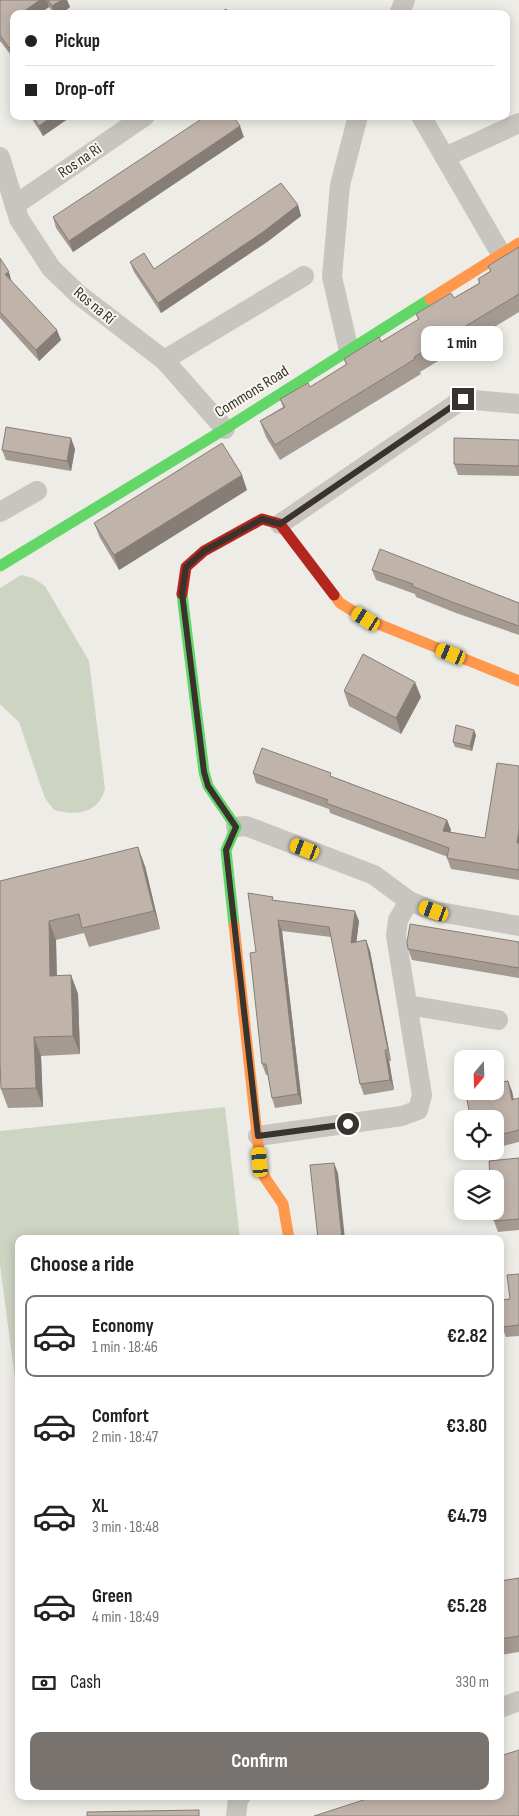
<!DOCTYPE html>
<meta charset="utf-8">
<style>
body{margin:0;font-family:"Sofia Sans Condensed",sans-serif;background:#f6f6f6;color:#222;height:100vh;display:flex;flex-direction:column;font-size:19px;white-space:nowrap}
*{box-sizing:border-box;margin:0}
p{font-size:16px;color:#767676}
.icon{flex:none;width:28px;height:28px;fill:none;stroke:currentColor;stroke-width:2;stroke-linecap:round;stroke-linejoin:round}
.map{position:relative;flex:1;overflow:hidden}
.side{position:absolute;left:15px;top:1235px;width:489px;height:565px;display:flex;flex-direction:column;background:#fff;border-radius:10px;box-shadow:0 2px 12px #0003}
.side>*{flex:none}
.banner{position:absolute;left:10px;top:10px;width:500px;height:110px;border-radius:10px;box-shadow:0 2px 12px #0003;display:grid;align-content:center;height:110px;padding:0 15px;background:#fff}
.needle{width:32px;rotate:199deg}
.fabs{position:absolute;left:454px;top:1050px;display:grid;gap:10px}
.fabs a{display:grid;place-items:center;width:50px;height:50px;border-radius:10px;background:#fff;box-shadow:0 2px 12px #0003;font-size:25px}
.end{position:absolute;width:22px;height:22px;margin:-11px;border:6px solid #39322d;background:#fff;box-shadow:0 0 0 2px #fff}
.from{border-radius:50%}
.bubble{position:absolute;height:35px;border-radius:10px;background:#fff;box-shadow:0 2px 12px #0003;font-size:16px;font-weight:700;line-height:35px;text-align:center}
.car{position:absolute;width:15px;height:30px;margin:-15px -8px;border-radius:6px;box-shadow:0 0 4px 1px #0007;background:linear-gradient(#f5c518 24%,#345 0 40%,#f5c518 0 76%,#345 0 86%,#f5c518 0)}
.banner b{display:flex;align-items:center;gap:18px;height:48px;font-size:19px}
.banner b+b{border-top:1px solid #e0e0e0}
.banner i{width:12px;height:12px;background:#222}
ul{padding:0;list-style:none}
li{display:flex;align-items:center;gap:15px;height:82px;margin:0 10px 8px;padding:0 5px;border:2px solid transparent;border-radius:10px}
li div{flex:1}
li b{display:block;font-size:19px}
li em{font-style:normal;font-weight:700}
li.current{border-color:#78736e}
li>.icon{width:45px;height:45px;stroke-width:1.5}
h2{padding:0 15px;font-size:22px;line-height:60px}
.pay{display:flex;align-items:center;gap:12px;height:55px;padding:0 15px;font-size:19px}
.pay p{margin-inline-start:auto}
.action{display:flex;gap:10px;margin-top:auto;padding:10px 15px}
.action a{flex:1;height:58px;border-radius:10px;background:#78736e;color:#fff;font-size:20px;font-weight:700;line-height:58px;text-align:center}
.map>svg:first-child{display:block}
</style>
<div class="map">
<svg width="519" height="1816" viewBox="0 0 519 1816">
<rect width="100%" height="100%" fill="#eeece6"/>
<g fill="#ced4c2">
<path d="M21 575 33 578 45 586 89 661 105 789C98 814 76 816 54 810L45 798 41 787 19 722 0 704V588Z"/>
<polygon points="225,1107 240,1239 19,1239 19,1410 0,1265 0,1131"/>
</g>
<g fill="none" stroke-linecap="round" stroke-linejoin="round">
<g stroke="#c8c4bf" stroke-width="20">
<polyline points="399,14 405,0"/>
<polyline points="421,116 501,254"/>
<polyline points="0,157 19,219 51,268 78,294 164,360 225,429"/>
<polyline points="445,157 519,123"/>
<polyline points="15,205 145,116"/>
<polyline points="349,351 332,277 340,185 358,116"/>
<polyline points="164,360 304,276"/>
<polyline points="0,512 37,491"/>
<polyline points="280,524 463,399 519,404"/>
<polyline points="236,827 246,826 374,875 409,901 434,911 519,926"/>
<polyline points="408,1005 498,1020"/>
<polyline points="258,1136 402,1116 418,1110 422,1095 396,936 398,920 409,901"/>
<polyline points="500,1708 519,1701"/>
<polyline points="236,1816 238,1799 241,1796"/>
</g>
<g stroke="#63d668" stroke-width="11">
<polyline points="0,566 225,429 430,299"/>
<polyline points="182,594 204,772 208,786 236,827 226,850 234,925"/>
</g>
<g stroke="#ff974d" stroke-width="11">
<polyline points="430,299 519,243"/>
<polyline points="334,595 340,603 366,619 519,681"/>
<polyline points="234,925 260,1162 265,1178 283,1204 289,1239"/>
</g>
<polyline stroke="#b3261e" stroke-width="11" points="182,594 186,567 204,551 262,519 280,524 334,595"/>
</g>
<g fill="#a59a92">
<polygon points="0,0 67,0 70,7 61,14 54,14 49,7 39,14 14,14 14,58 13,58 1,42 0,42"/>
<polygon points="30,116 72,116 43,136"/>
<polygon points="244,137 73,252 56,228 53,217"/>
<polygon points="298,205 301,216 267,242 161,313 134,272 130,262 154,269"/>
<polygon points="519,247 519,312 420,372 421,374 280,460 266,437 260,421 283,407 280,399 310,387 346,365 344,359 381,342 418,320 416,314 454,298 479,283 478,279 490,271 488,266"/>
<polygon points="0,258 12,282 61,340 39,361 0,318"/>
<polygon points="519,440 519,476 458,475 454,464"/>
<polygon points="75,449 71,471 6,460 2,450"/>
<polygon points="247,490 119,570 100,538 94,523"/>
<polygon points="372,570 519,603 519,635 456,613 416,597 415,594 376,580"/>
<polygon points="344,691 421,697 401,734 349,706"/>
<polygon points="476,735 472,751 455,747 453,742"/>
<polygon points="519,766 519,880 451,869 447,858 448,857 330,813 329,809 256,783 253,773 333,777 447,820 451,830 450,832 485,838"/>
<polygon points="145,866 160,929 89,947 84,933 56,940 57,976 71,975 78,994 80,1054 41,1056 43,1107 8,1108 1,1089 0,881"/>
<polygon points="274,900 359,921 356,942 366,940 370,951 391,1061 389,1061 394,1090 364,1095 360,1084 331,937 282,931 302,1104 275,1108 272,1098 268,1075 266,1075 262,1064 256,952"/>
<polygon points="519,942 519,978 412,960 408,949"/>
<polygon points="512,1091 513,1099 519,1098 519,1142 495,1148 495,1119"/>
<polygon points="470,1151 480,1151 471,1154"/>
<polygon points="519,1158 519,1230 498,1232 494,1221"/>
<polygon points="519,1274 519,1336 506,1337 502,1327 510,1299"/>
<polygon points="519,1578 519,1652 500,1655 500,1581"/>
</g>
<g fill="#867d77">
<polygon points="40,0 47,0 49,7 39,14 20,14"/>
<polygon points="62,0 67,0 70,7 61,14 55,14 52,6"/>
<polygon points="14,44 14,58 13,58 9,48"/>
<polygon points="53,116 72,116 43,136 39,126"/>
<polygon points="240,126 244,137 73,252 69,241"/>
<polygon points="298,205 301,216 267,242 161,313 158,303"/>
<polygon points="9,272 12,283 5,274"/>
<polygon points="57,330 61,340 39,361 36,350"/>
<polygon points="71,438 75,449 71,471 67,461"/>
<polygon points="242,475 247,490 119,570 114,555"/>
<polygon points="415,682 421,697 401,734 396,718"/>
<polygon points="474,730 476,735 472,751 470,746"/>
<polygon points="447,820 451,830 447,842 443,831"/>
<polygon points="519,830 519,849 517,843"/>
<polygon points="138,847 145,866 160,929 154,911"/>
<polygon points="355,911 359,921 355,954 351,943"/>
<polygon points="278,920 282,931 302,1104 298,1094"/>
<polygon points="49,921 56,940 57,995 50,976"/>
<polygon points="366,940 370,951 391,1061 388,1050"/>
<polygon points="71,975 78,994 80,1054 73,1036"/>
<polygon points="34,1037 41,1056 43,1107 36,1088"/>
<polygon points="385,1050 389,1061 394,1090 390,1080"/>
<polygon points="508,1081 512,1091 516,1110 512,1100"/>
<polygon points="334,1163 338,1173 345,1239 342,1239"/>
</g>
<g fill="#c0b3aa" stroke="#867d77">
<polygon points="0,0 40,0 20,14 14,14 14,18 11,20 14,23 14,44 9,48 0,35"/>
<polygon points="48,0 62,0 52,6"/>
<polygon points="226,9 229,14 219,14"/>
<polygon points="33,116 53,116 39,126"/>
<polygon points="206,116 233,116 240,126 69,241 53,217"/>
<polygon points="281,183 298,205 263,232 158,303 130,262 144,253 154,269"/>
<polygon points="519,247 519,294 414,357 415,359 275,445 260,421 285,407 280,399 308,383 310,387 347,364 344,359 379,337 381,342 419,319 416,314 451,293 454,298 480,283 478,279 491,271 488,266"/>
<polygon points="0,258 9,272 5,274 57,330 36,350 0,312"/>
<polygon points="6,427 71,438 67,461 2,450"/>
<polygon points="454,438 519,440 519,466 454,464"/>
<polygon points="222,443 242,475 114,555 94,523"/>
<polygon points="380,549 519,603 519,626 452,602 412,586 413,584 372,570"/>
<polygon points="363,654 415,682 396,718 344,691"/>
<polygon points="456,725 474,730 470,746 453,742"/>
<polygon points="262,748 331,773 330,776 447,820 443,831 485,838 497,763 519,766 519,830 517,843 519,843 519,870 447,858 449,848 326,803 328,800 253,773"/>
<polygon points="138,847 154,911 82,928 79,914 49,921 50,976 71,975 73,1036 34,1037 36,1088 1,1089 0,1061 0,881"/>
<polygon points="248,893 273,897 272,900 355,911 351,943 366,940 388,1050 385,1050 390,1080 360,1084 329,927 278,920 298,1094 272,1098 266,1064 262,1064 250,953 256,952"/>
<polygon points="410,924 519,942 519,968 408,949 407,942"/>
<polygon points="508,1081 512,1100 519,1098 519,1130 495,1136 495,1119 471,1119 465,1091 495,1091 495,1083"/>
<polygon points="519,1158 519,1219 494,1221 493,1211 495,1211 495,1179 490,1179 489,1161"/>
<polygon points="334,1163 342,1239 318,1239 310,1165"/>
<polygon points="519,1274 519,1325 502,1327 500,1310 500,1300 510,1299 507,1275"/>
<polygon points="519,1578 519,1636 500,1639 500,1581"/>
<polygon points="519,1750 519,1816 314,1816 376,1796 500,1796 500,1756"/>
<polygon points="199,1810 199,1816 87,1816 87,1812"/>
</g>
<g fill="none" stroke-linecap="round" stroke-linejoin="round">
<polyline stroke="#39322d" stroke-width="6" points="348,1124 258,1136 226,850 236,827 208,786 204,772 182,593 186,567 204,551 262,519 280,524 463,399"/>
</g>
<g text-anchor="middle" dominant-baseline="central" stroke-width="4" stroke-linejoin="round" paint-order="stroke">
<g font-size="16" fill="#39322d" stroke="#f9f6ef">
<text transform="translate(80 161) rotate(-34)">Ros na Ri</text>
<text transform="translate(94 306) rotate(40)">Ros na Rí</text>
<text transform="translate(252 392) rotate(-32)">Commons Road</text>
</g>
</g>
</svg>
<div class="fabs">
<a><svg class="needle" viewBox="-14 -14 28 28"><path d="M0-13l5 13h-10z" fill="#e53935"/><path d="M0 13l5-13h-10z" fill="#767676"/></svg></a>
<a><svg class="icon" aria-label="locate" viewBox="0 0 24 24"><circle cx="12" cy="12" r="6"/><path d="M12 2v4M12 18v4M2 12h4M18 12h4"/></svg></a>
<a><svg class="icon" aria-label="layers" viewBox="0 0 24 24"><path d="M12 4l9 5-9 5-9-5zM3 14l9 5 9-5"/></svg></a>
</div>
<i class="end from" style="left:348px;top:1124px"></i>
<i class="end" style="left:463px;top:399px"></i>
<div class="bubble" style="left:421px;top:326px;width:82px">1 min</div>
<i class="car" style="left:366px;top:619px;rotate:302deg"></i>
<i class="car" style="left:451px;top:654px;rotate:292deg"></i>
<i class="car" style="left:305px;top:849px;rotate:291deg"></i>
<i class="car" style="left:434px;top:911px;rotate:290deg"></i>
<i class="car" style="left:260px;top:1162px;rotate:355deg"></i>
<div class="banner">
<b><i class="from"></i>Pickup</b>
<b><i></i>Drop-off</b>
</div>
<section class="side">
<h2>Choose a ride</h2>
<ul>
<li class="current"><svg class="icon" aria-label="car" viewBox="0 0 24 24"><path d="M5 17H2v-5l4-1 3-4h7l3 4 3 1v5h-3M9 17h6M6 11h13"/><circle cx="7" cy="17" r="2"/><circle cx="17" cy="17" r="2"/></svg><div><b>Economy</b><p>1 min · 18:46</p></div><em>€2.82</em></li>
<li><svg class="icon" aria-label="car" viewBox="0 0 24 24"><path d="M5 17H2v-5l4-1 3-4h7l3 4 3 1v5h-3M9 17h6M6 11h13"/><circle cx="7" cy="17" r="2"/><circle cx="17" cy="17" r="2"/></svg><div><b>Comfort</b><p>2 min · 18:47</p></div><em>€3.80</em></li>
<li><svg class="icon" aria-label="car" viewBox="0 0 24 24"><path d="M5 17H2v-5l4-1 3-4h7l3 4 3 1v5h-3M9 17h6M6 11h13"/><circle cx="7" cy="17" r="2"/><circle cx="17" cy="17" r="2"/></svg><div><b>XL</b><p>3 min · 18:48</p></div><em>€4.79</em></li>
<li><svg class="icon" aria-label="car" viewBox="0 0 24 24"><path d="M5 17H2v-5l4-1 3-4h7l3 4 3 1v5h-3M9 17h6M6 11h13"/><circle cx="7" cy="17" r="2"/><circle cx="17" cy="17" r="2"/></svg><div><b>Green</b><p>4 min · 18:49</p></div><em>€5.28</em></li>
</ul>
<div class="pay"><svg class="icon" aria-label="cash" viewBox="0 0 24 24"><path d="M3 7h18v10H3z"/><circle cx="12" cy="12" r="2"/></svg>Cash<p>330 m</p></div>
<div class="action"><a>Confirm</a></div>
</section>
</div>
